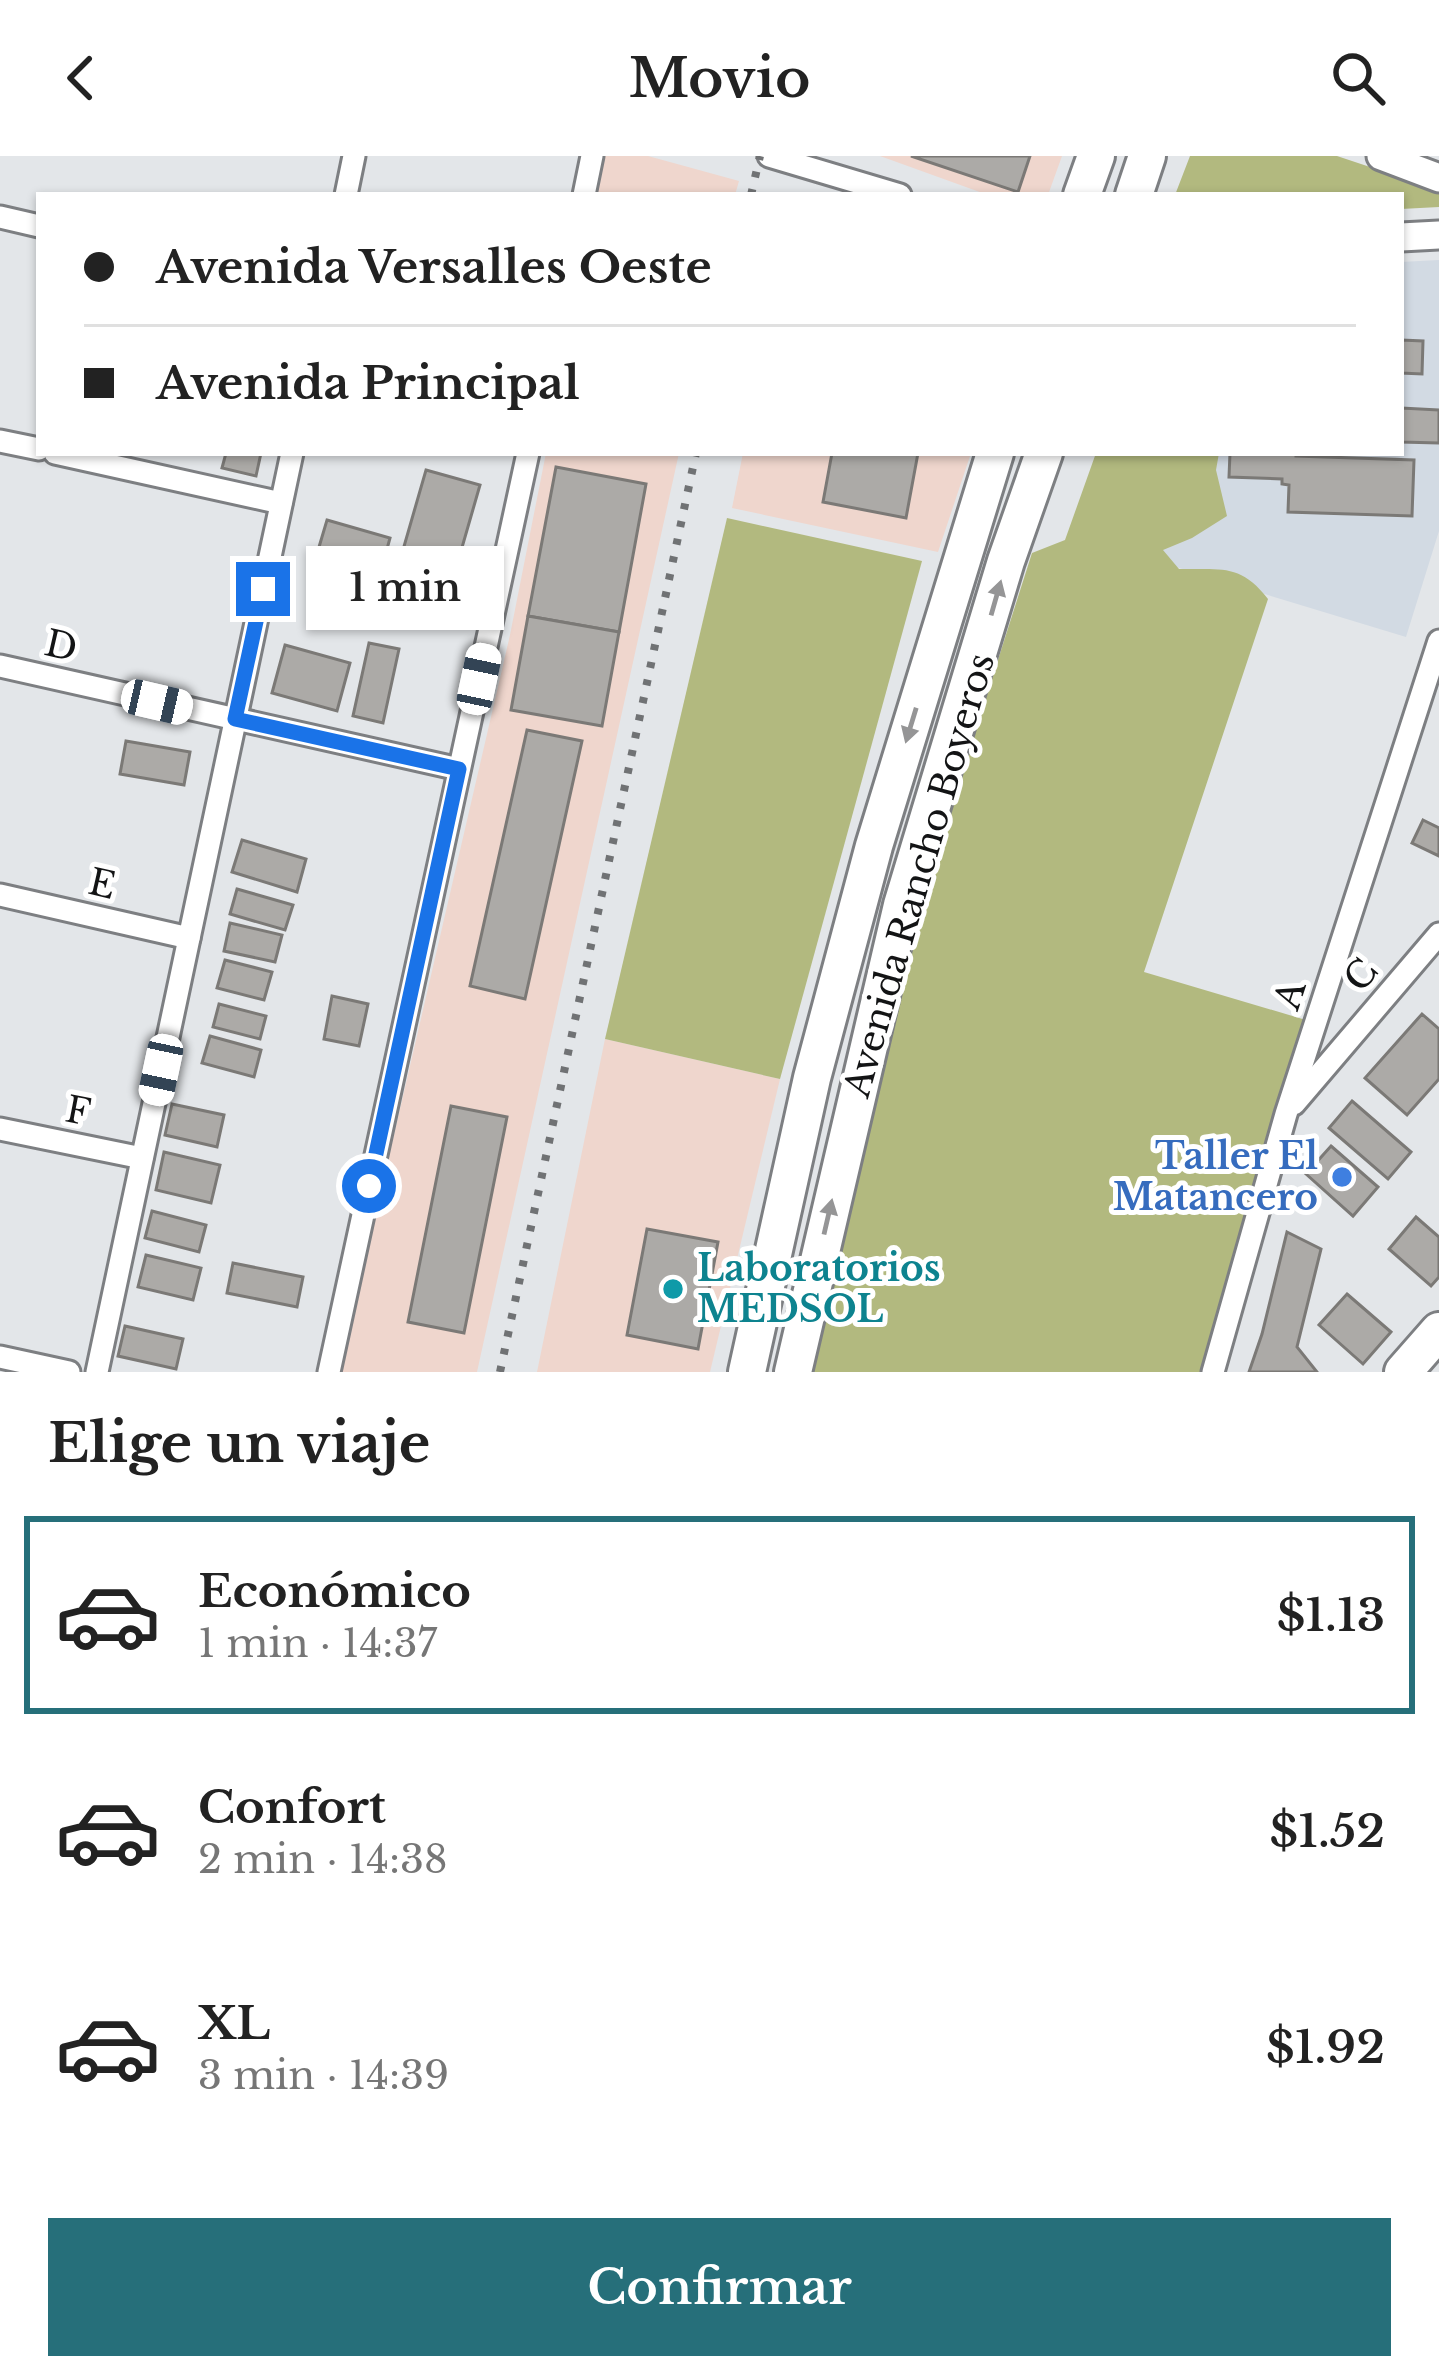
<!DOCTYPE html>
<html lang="es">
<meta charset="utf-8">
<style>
body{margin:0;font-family:"Libre Baskerville",serif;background:#f6f6f6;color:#222;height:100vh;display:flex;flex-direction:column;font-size:45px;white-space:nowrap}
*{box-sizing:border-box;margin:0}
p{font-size:39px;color:#767676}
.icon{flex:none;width:66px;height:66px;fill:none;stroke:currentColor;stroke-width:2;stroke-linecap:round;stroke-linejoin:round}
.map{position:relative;height:1216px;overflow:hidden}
.side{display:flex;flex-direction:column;background:#fff;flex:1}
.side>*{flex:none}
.guide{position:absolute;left:36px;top:36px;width:1368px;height:264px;border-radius:0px;box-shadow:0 3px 9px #0004;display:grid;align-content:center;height:264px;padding:0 48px;background:#fff}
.end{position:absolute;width:54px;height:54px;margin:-27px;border:15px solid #1a73e8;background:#fff;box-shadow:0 0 0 6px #fff}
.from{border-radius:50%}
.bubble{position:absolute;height:84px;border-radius:0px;background:#fff;box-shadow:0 3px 9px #0004;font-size:39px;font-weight:600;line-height:84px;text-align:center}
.car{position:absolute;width:36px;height:72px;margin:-36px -18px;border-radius:15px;box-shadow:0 0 9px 3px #0007;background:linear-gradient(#fff 24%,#345 0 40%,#fff 0 76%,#345 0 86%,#fff 0)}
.guide b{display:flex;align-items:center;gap:42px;height:114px;font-size:45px}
.guide b+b{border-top:3px solid #e0e0e0}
.guide i{width:30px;height:30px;background:#222}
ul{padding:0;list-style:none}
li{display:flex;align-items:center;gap:36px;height:198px;margin:0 24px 18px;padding:0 24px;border:6px solid transparent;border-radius:0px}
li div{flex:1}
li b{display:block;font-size:45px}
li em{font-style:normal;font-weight:600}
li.current{border-color:#266f7a}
li>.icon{width:108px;height:108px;stroke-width:1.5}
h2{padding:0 48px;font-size:54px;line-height:144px}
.primary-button{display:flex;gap:24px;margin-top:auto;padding:24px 48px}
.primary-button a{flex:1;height:138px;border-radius:0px;background:#266f7a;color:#fff;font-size:48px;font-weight:600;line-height:138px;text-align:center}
header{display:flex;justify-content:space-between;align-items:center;height:156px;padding:0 48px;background:#fff;font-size:54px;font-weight:600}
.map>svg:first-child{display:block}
</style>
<header><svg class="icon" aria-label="back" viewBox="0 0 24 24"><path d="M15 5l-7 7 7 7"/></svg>Movio<svg class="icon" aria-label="search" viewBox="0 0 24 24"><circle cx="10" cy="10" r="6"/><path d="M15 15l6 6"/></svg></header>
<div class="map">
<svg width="1439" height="1216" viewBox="0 0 1439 1216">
<rect width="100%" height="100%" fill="#e3e6e9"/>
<polygon fill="#d2dae3" points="1439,104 1439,375 1406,481 1097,387 1125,297 1401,297 1401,106"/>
<g fill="#efd6cd">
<polygon points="603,0 648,0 739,25 735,39 596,39"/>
<polygon points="880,0 1062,0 1048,39 988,39"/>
<polygon points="546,297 679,297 477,1216 339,1216 510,479"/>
<polygon points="743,297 971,297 938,396 732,352"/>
<polygon points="605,883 780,923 710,1216 537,1216"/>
</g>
<g fill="#b2b97f">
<polygon points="1190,0 1337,0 1439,34 1439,51 1401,53 1401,39 1175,39"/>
<path d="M1096 297H1219L1216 314 1227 360 1192 382 1163 394 1179 413C1221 414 1240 407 1268 443L1144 816 1316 867 1213 1216H809L925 733 1032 397 1065 384Z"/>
<polygon points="727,362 922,405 780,923 605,883"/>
</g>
<g fill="#acaaa7" stroke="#7b7976" stroke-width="3">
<polygon points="911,0 1030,0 1018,36"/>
<polygon points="1401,184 1423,185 1422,218 1401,217"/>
<polygon points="1401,252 1439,254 1439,287 1401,286"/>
<polygon points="226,297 261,297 256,320 222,312"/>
<polygon points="832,297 918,297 906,362 823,346"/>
<polygon points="1230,297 1296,297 1296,300 1414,304 1412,360 1288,356 1289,329 1282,328 1282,323 1229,321"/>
<polygon points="556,311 646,328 619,476 528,460"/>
<polygon points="426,314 480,329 442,461 388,446"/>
<polygon points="327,364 390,382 383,408 319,391"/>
<polygon points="528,460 619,476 602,570 511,554"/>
<polygon points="369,487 399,493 383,567 353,560"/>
<polygon points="285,489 350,507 337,555 272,537"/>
<polygon points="527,574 582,585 525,843 470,830"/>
<polygon points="126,585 190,596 184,629 120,618"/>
<polygon points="1423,664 1439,672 1439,700 1412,687"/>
<polygon points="242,684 306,703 297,736 232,716"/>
<polygon points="237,733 293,749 285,774 230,758"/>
<polygon points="230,767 282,779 275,806 224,795"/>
<polygon points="225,804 272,816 264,844 217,832"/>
<polygon points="332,840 368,848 359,890 324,883"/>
<polygon points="219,848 266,860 260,883 213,871"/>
<polygon points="1422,858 1439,873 1439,923 1407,959 1365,922"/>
<polygon points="210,880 261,894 254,921 202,907"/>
<polygon points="1352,945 1411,996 1388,1023 1329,972"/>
<polygon points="172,948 224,959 217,991 165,979"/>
<polygon points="451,950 507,961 464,1177 408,1166"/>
<polygon points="1331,990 1378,1031 1353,1060 1306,1018"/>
<polygon points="164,996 220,1009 211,1047 156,1034"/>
<polygon points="152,1055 206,1069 199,1096 145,1082"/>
<polygon points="1416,1061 1439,1081 1439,1121 1431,1130 1389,1093"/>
<polygon points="647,1073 718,1086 698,1193 627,1179"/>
<polygon points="1287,1076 1321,1093 1297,1191 1317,1216 1249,1216 1262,1178"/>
<polygon points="146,1099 201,1112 193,1144 138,1131"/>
<polygon points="233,1107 303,1121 297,1151 227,1137"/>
<polygon points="1347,1138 1391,1176 1363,1208 1319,1169"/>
<polygon points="125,1170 183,1183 176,1213 118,1200"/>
</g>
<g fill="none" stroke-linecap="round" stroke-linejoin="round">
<defs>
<g id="minor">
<polyline points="769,0 900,39"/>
<polyline points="346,39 354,0"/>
<polyline points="584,39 592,0"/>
<polyline points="0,61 39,70"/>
<polyline points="0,285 39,293"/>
<polyline points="55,297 281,347"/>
<polyline points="0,510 459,613"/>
<polyline points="0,739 189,782"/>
<polyline points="1294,948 1439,778"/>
<polyline points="0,973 142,1002"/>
<polyline points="0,1201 69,1216"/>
<polyline points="97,1216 292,297"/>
<polyline points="329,1216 528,297"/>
<polyline points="1213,1216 1286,958 1439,485"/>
</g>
<g id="tertiary">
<polyline points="1381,0 1439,22"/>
<polyline points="1401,81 1439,79"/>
</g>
<polyline id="primary" points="1403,1216 1439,1175"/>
<g id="trunk">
<polyline points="1082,39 1096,0"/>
<polyline points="1134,39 1147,0"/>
<polyline points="747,1216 812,922 874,690 995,297"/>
<polyline points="793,1216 902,749 1006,405 1044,297"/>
</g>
</defs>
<use href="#minor" stroke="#7d7f82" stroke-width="27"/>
<use href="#tertiary" stroke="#7d7f82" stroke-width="33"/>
<use href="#primary" stroke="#7d7f82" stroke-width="42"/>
<use href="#trunk" stroke="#7d7f82" stroke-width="42"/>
<use href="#minor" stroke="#fff" stroke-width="21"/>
<use href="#tertiary" stroke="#fff" stroke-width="27"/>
<use href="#primary" stroke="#fff" stroke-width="36"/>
<use href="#trunk" stroke="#fff" stroke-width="36"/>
<g stroke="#707274" stroke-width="8" stroke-dasharray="6 12" stroke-linecap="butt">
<polyline points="751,39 760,0"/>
<polyline points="500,1216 696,297"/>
</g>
</g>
<defs><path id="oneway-solid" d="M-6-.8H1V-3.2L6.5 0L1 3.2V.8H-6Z" transform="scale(3)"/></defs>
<g fill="#959596">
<use href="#oneway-solid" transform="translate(996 442) rotate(-74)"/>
<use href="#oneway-solid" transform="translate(911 569) rotate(107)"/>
<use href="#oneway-solid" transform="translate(828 1061) rotate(-77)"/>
</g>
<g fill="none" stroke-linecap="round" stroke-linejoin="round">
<polyline stroke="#1a73e8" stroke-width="15" points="263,433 235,563 459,613 369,1030"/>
</g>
<circle fill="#3f7fe0" stroke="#fff" stroke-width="4.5" cx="1342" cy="1021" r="12"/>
<circle fill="#0f9aa8" stroke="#fff" stroke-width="4.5" cx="673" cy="1133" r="12"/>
<g text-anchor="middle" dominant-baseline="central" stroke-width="10" stroke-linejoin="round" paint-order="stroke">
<g font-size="36" fill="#131415" stroke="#fff">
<text transform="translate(61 490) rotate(13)">D</text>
<text transform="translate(919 719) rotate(-74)">Avenida Rancho Boyeros</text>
<text transform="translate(102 728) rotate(13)">E</text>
<text transform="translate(1361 819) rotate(-50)">C</text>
<text transform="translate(1290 839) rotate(-72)">A</text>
<text transform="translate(78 955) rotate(11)">F</text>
</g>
<g font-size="36" font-weight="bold" fill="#366cbe" stroke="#fff" text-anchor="end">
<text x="1318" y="1000">Taller El<tspan x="1318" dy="41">Matancero</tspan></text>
</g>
<g font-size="36" font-weight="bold" fill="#0d838f" stroke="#fff" text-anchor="start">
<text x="697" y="1112">Laboratorios<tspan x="697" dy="41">MEDSOL</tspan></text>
</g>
</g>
</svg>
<i class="end from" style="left:369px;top:1030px"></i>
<i class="end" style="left:263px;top:433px"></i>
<div class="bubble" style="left:306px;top:390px;width:198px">1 min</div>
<i class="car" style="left:479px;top:523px;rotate:12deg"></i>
<i class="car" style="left:157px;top:546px;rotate:103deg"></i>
<i class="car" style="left:161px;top:914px;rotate:192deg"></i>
<div class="guide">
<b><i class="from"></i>Avenida Versalles Oeste</b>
<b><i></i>Avenida Principal</b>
</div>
</div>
<section class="side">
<h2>Elige un viaje</h2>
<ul>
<li class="current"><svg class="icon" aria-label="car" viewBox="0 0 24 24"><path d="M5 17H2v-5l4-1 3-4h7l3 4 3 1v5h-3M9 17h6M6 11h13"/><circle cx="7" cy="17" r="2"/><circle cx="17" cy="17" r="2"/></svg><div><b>Económico</b><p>1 min · 14:37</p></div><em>$1.13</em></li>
<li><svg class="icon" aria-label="car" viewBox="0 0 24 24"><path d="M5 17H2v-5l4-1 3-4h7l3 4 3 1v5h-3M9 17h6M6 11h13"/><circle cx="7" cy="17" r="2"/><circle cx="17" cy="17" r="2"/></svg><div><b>Confort</b><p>2 min · 14:38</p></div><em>$1.52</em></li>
<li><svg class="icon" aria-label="car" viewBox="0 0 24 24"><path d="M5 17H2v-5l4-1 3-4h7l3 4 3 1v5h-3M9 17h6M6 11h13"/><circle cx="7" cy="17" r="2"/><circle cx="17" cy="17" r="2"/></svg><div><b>XL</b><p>3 min · 14:39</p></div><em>$1.92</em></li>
</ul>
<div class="primary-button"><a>Confirmar</a></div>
</section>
